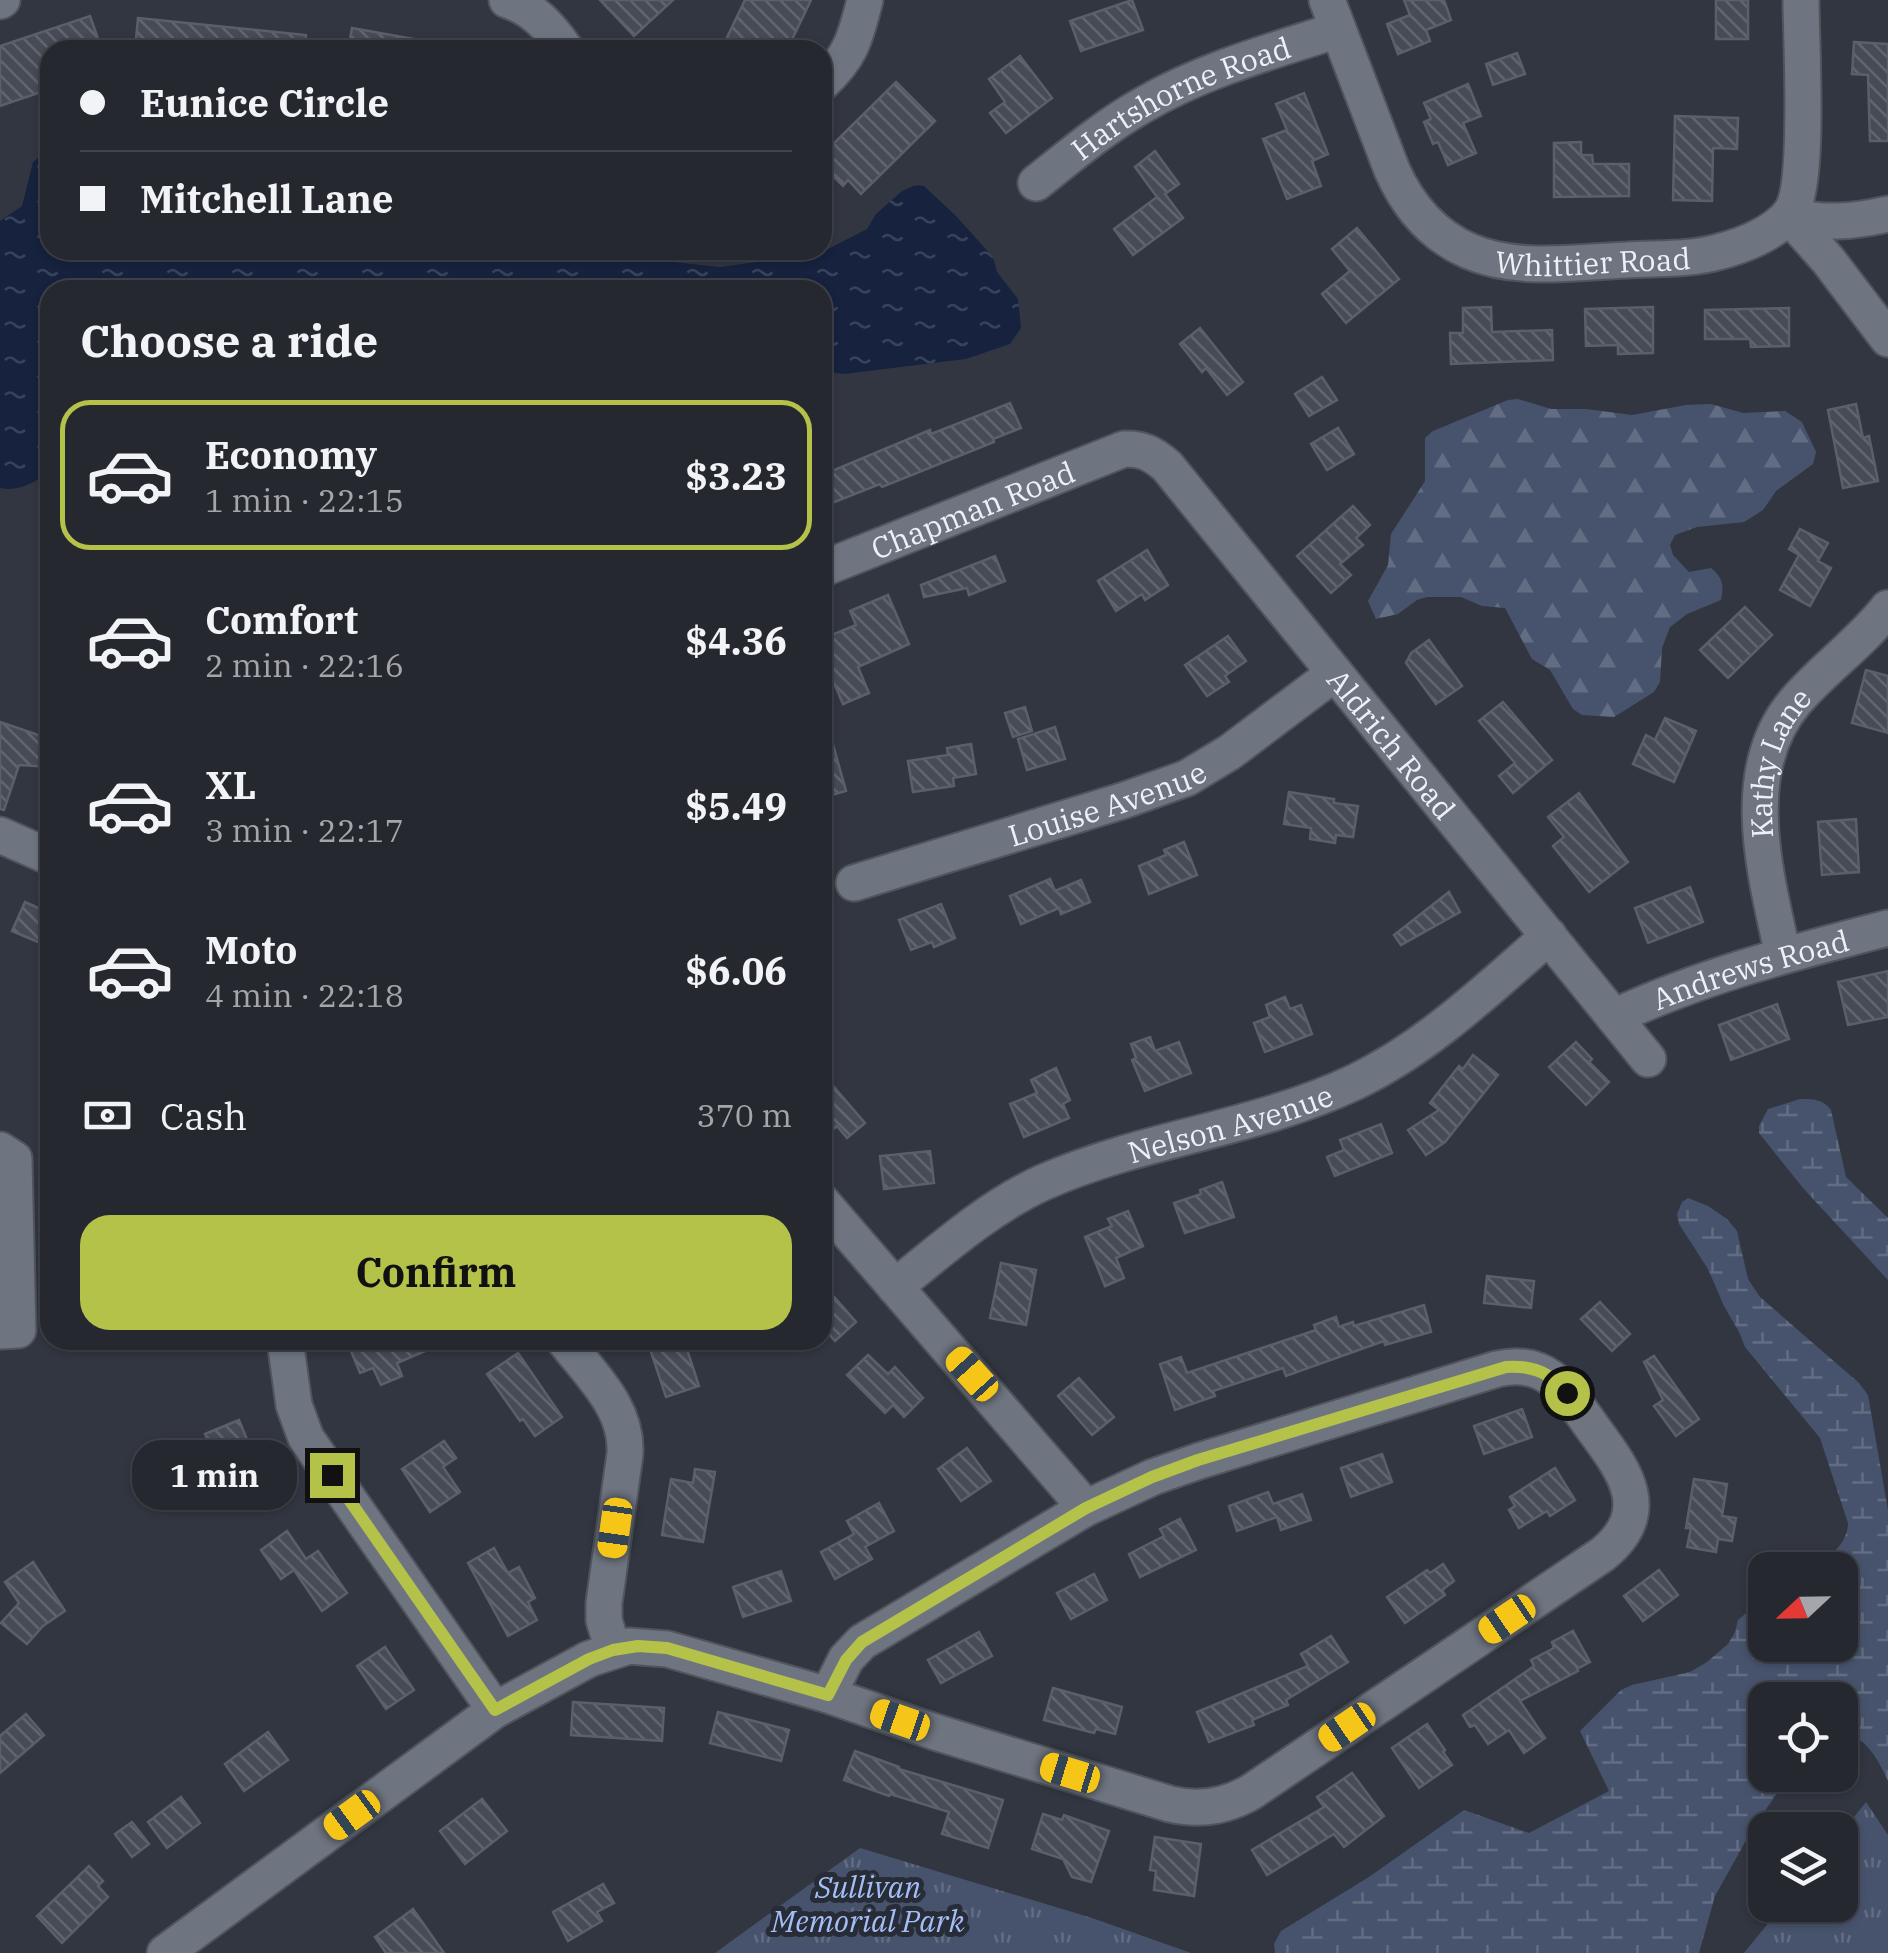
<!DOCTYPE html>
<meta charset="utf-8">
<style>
body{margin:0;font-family:"IBM Plex Serif",serif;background:#2e3038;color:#f1f3f6;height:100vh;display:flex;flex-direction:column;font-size:38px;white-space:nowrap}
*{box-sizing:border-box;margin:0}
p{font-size:32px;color:#a4a6ab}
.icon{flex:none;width:55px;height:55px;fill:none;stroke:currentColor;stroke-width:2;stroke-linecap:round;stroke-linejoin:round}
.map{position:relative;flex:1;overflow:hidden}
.drawer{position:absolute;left:40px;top:280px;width:792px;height:1070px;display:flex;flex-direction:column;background:#262830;border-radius:30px;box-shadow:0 2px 8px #0004,0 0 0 2px #42444c}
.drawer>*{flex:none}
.banner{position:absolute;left:40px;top:40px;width:792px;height:220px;border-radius:30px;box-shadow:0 2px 8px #0004,0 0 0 2px #42444c;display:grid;align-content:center;height:220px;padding:0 40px;background:#262830}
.needle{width:65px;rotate:248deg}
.controls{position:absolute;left:1748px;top:1552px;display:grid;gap:20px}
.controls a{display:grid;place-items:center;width:110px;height:110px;border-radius:20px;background:#262830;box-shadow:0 2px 8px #0004,0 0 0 2px #42444c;font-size:50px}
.end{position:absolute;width:45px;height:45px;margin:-22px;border:12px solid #b5c249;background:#111;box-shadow:0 0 0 5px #111}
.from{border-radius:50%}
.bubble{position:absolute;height:70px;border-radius:30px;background:#262830;box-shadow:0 2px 8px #0004,0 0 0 2px #42444c;font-size:32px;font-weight:700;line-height:70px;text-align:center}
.car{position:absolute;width:30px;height:60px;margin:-30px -15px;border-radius:12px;box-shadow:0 0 8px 2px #0007;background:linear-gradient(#f5c518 24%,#345 0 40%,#f5c518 0 76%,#345 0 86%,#f5c518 0)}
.banner b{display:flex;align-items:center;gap:35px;height:95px;font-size:38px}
.banner b+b{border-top:2px solid #42444c}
.banner i{width:25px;height:25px;background:#f1f3f6}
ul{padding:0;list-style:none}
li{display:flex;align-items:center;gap:30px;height:150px;margin:0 20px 15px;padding:0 20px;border:5px solid transparent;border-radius:30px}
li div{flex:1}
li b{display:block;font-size:38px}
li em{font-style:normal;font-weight:700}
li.active{border-color:#b5c249}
li>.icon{width:90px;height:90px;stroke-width:1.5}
h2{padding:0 40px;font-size:45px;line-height:120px}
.pay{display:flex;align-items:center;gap:25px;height:110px;padding:0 40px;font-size:38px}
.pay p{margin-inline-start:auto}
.primary-button{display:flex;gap:20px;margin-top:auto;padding:20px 40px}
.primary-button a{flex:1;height:115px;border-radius:30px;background:#b5c249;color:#111;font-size:40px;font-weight:700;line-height:115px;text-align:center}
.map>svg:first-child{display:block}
</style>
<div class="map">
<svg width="1888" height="1953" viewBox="0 0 1888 1953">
<defs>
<pattern id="forest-firs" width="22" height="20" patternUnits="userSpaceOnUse" patternTransform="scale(2.5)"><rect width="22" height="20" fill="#47536c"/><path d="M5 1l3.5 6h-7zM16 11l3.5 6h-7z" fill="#626c82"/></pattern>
<pattern id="wetland-marsh" width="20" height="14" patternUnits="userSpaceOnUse" patternTransform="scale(2.5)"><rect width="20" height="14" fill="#47536c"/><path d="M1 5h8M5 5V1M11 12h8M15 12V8" fill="none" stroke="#626c82"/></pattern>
<pattern id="park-tufts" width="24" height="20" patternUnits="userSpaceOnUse" patternTransform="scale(2.5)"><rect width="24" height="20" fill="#47536c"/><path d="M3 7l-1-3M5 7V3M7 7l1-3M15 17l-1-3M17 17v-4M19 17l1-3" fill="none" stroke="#626c82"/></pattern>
<pattern id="water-ripples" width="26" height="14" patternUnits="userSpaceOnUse" patternTransform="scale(2.5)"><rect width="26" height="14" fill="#16223e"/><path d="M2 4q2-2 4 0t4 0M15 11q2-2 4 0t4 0" fill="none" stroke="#38425b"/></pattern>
<pattern id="building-back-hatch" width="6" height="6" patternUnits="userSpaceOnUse" patternTransform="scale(2.5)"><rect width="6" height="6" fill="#464b55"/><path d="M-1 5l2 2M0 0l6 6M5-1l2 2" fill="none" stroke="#61656e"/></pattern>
</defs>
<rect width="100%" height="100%" fill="#323640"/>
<path fill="url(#forest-firs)" d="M1518 399 1551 409H1586L1632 415 1686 405 1711 404 1743 413 1785 411 1802 422 1816 452 1813 464 1776 491 1763 510 1744 522 1697 527 1675 535 1670 545 1673 555 1689 572 1711 568C1723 578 1724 585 1721 600L1687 614 1670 627 1662 648 1660 682 1654 692 1614 717 1582 715 1573 709 1550 670 1532 659 1505 608 1482 606 1461 597H1427L1417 600 1398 614 1376 619 1368 601 1388 565 1391 534 1425 481V438L1433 431 1508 400Z"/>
<g fill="url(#wetland-marsh)">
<path d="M1800 1099C1813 1099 1823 1099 1831 1110L1846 1177 1888 1218V1280L1803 1188 1759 1133V1126L1768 1109Z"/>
<path d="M1688 1198 1708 1206 1727 1219 1737 1231 1748 1279 1760 1297 1859 1383 1868 1395 1888 1510V1781C1878 1760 1866 1734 1840 1734V1700H1765V1775H1784L1783 1785 1754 1826 1715 1896 1699 1953H1275L1274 1944 1281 1931 1369 1877 1464 1810 1529 1833 1609 1791 1580 1731 1621 1690 1632 1685 1690 1672 1707 1662 1728 1644 1735 1632 1738 1620 1765 1597V1645H1840V1570H1808C1826 1560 1848 1545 1848 1523L1820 1438 1745 1347 1739 1332 1724 1306 1708 1269 1679 1224 1677 1214 1682 1202Z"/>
</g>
<g fill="url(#park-tufts)">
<polygon points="1866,1802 1888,1835 1888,1953 1744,1953 1783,1905 1840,1905 1840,1835"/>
<polygon points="860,1848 1092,1918 1191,1953 715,1953"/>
</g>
<path fill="url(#water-ripples)" d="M50 148V250H556L595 260H654L720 267 809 255 828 249 867 229 876 214 902 191 916 185 924 186 956 216 993 257 997 272 1018 299 1021 328 1010 344 966 359 844 374 823 371 822 290H50V473C34 482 19 492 0 488V221L22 206 33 162Z"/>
<g fill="url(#building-back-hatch)" stroke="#5a5f6a" stroke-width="2.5">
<polygon points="600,0 673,0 634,36"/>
<polygon points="745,0 811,0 787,50 721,50"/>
<polygon points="1132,0 1143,30 1081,51 1070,21"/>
<polygon points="1404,0 1444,0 1451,20 1426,30 1430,41 1398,54 1387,24 1410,15"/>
<rect x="1716" y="0" width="32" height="39"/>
<polygon points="90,16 102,50 50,50 50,89 0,106 0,46"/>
<polygon points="138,18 306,35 305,50 135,50"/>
<polygon points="352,28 414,39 413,50 348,50"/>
<polygon points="1854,42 1888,44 1888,141 1870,141 1868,75 1852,74"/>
<polygon points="1517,53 1525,74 1493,85 1486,64"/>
<polygon points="1020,56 1052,98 1006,133 990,113 1005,102 989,79"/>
<polygon points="896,82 935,121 861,194 848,180 843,186 822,165 822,155"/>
<polygon points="1468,84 1481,116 1463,123 1476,153 1448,165 1438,142 1433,144 1424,122 1431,119 1424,103"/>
<polygon points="1304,93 1328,154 1312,161 1321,186 1287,199 1263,139 1287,130 1276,104"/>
<polygon points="1675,116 1738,118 1737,149 1713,148 1712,201 1673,200"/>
<polygon points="1581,142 1581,155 1592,155 1593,164 1629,164 1629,196 1554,197 1554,143"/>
<polygon points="1155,151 1179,184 1165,194 1183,218 1133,255 1114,229 1157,197 1135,167"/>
<polygon points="1357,228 1399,279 1346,323 1322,294 1350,271 1332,249"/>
<polygon points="1491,307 1492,332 1552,330 1553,360 1451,364 1450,333 1463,333 1463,308"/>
<polygon points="1653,307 1653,353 1618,354 1618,345 1586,346 1585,309"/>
<polygon points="1789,308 1789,346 1751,347 1750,339 1705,339 1705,310"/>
<polygon points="1200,328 1243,382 1227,395 1206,368 1202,372 1180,344"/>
<polygon points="1322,377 1337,400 1309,416 1295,394"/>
<polygon points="1010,403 1021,428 993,439 994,442 882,487 880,484 822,507 822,475 930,430 931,434"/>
<polygon points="1856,404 1863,438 1869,436 1878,481 1843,488 1828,410"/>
<polygon points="1338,428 1354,454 1327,470 1311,444"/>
<polygon points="1353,506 1370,525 1356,538 1363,545 1340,564 1351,575 1331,593 1297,556"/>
<polygon points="1800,529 1828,543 1818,561 1831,568 1810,606 1780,590 1799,555 1789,549"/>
<polygon points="1147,550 1168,585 1145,600 1142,594 1116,611 1098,581"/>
<polygon points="995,556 1005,581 969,595 967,588 924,597 921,585"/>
<polygon points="888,595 909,644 858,667 869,693 843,704 822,655 822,639 856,625 850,611"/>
<polygon points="1745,607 1772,635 1728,678 1700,650"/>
<polygon points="1228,636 1246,661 1225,676 1229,682 1207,696 1185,665"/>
<polygon points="1429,640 1462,686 1436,704 1406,663 1411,653"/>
<polygon points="1866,670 1888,676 1888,733 1852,723"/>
<polygon points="1503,702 1552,760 1513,793 1499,776 1515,763 1479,721"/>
<polygon points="1025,707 1032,731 1013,737 1005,713"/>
<polygon points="1665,718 1696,731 1674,782 1633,764 1646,735 1655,740"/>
<polygon points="0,722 50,739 50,767 19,765 4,810 0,809"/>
<polygon points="1055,727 1065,759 1027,770 1018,739"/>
<polygon points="829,730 846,791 822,798 822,731"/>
<polygon points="971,744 976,774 953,778 954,786 913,792 908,761 948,755 947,748"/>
<polygon points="1289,792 1334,799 1334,803 1358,806 1353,837 1336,835 1335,843 1310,839 1311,828 1284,824"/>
<polygon points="1579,793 1628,862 1589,892 1553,846 1564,837 1548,817"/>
<polygon points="1856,819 1859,872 1822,875 1818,822"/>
<polygon points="1184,842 1197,875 1149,894 1139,866 1166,855 1164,850"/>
<polygon points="1050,879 1055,891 1081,880 1090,902 1061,914 1059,908 1021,924 1010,896"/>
<polygon points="1690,887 1703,922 1648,943 1635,908"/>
<polygon points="1449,892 1460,912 1401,945 1394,935"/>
<polygon points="25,902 50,913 50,947 12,931"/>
<polygon points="941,904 955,938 934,947 932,942 911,950 899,920"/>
<polygon points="1888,971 1888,1017 1848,1025 1838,982"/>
<polygon points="1285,997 1290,1009 1301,1005 1312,1034 1265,1052 1254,1023 1270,1017 1266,1005"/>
<polygon points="1777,1004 1789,1039 1731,1060 1719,1025"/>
<polygon points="1150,1037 1155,1051 1179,1042 1191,1073 1145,1091 1132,1060 1136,1058 1131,1044"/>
<polygon points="1576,1042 1592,1059 1589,1062 1609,1082 1586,1105 1549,1067"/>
<polygon points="1473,1055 1498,1075 1445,1142 1426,1155 1408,1130 1439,1110 1430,1103 1459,1066 1463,1069"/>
<polygon points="1056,1068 1070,1100 1063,1104 1069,1118 1024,1137 1010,1104 1037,1093 1031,1080"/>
<polygon points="822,1073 865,1123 847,1138 837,1126 822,1139"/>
<polygon points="1381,1124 1392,1153 1335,1176 1327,1157 1344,1150 1340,1140"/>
<polygon points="930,1151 934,1183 884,1189 880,1156"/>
<polygon points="1222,1182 1234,1217 1185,1233 1174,1203 1201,1194 1200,1190"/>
<polygon points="1128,1211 1143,1246 1116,1258 1124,1278 1105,1286 1085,1237 1112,1226 1108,1219"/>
<polygon points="1001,1263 1036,1270 1026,1325 990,1318"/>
<polygon points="1487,1276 1534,1281 1531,1308 1484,1303"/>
<polygon points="822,1283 856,1322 835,1341 822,1326"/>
<polygon points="1600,1302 1630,1334 1612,1351 1581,1319"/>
<polygon points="1424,1305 1431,1332 1385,1345 1384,1341 1286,1376 1283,1368 1213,1391 1215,1396 1175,1410 1160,1364 1181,1357 1187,1373 1316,1330 1314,1325 1336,1317 1339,1327 1353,1322 1354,1326"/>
<polygon points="354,1340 451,1340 397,1363 402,1376 381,1385 373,1368 360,1373 351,1351 358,1348"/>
<polygon points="647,1340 684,1340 699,1386 666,1397"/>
<polygon points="518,1353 562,1417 535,1436 523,1419 520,1421 487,1374"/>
<polygon points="868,1355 888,1374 895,1367 923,1398 904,1417 893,1405 885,1413 847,1375"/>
<polygon points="1654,1356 1699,1419 1676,1436 1654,1406 1663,1400 1644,1362"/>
<polygon points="1079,1378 1114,1417 1092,1435 1058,1396"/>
<polygon points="1522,1409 1532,1437 1484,1454 1474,1426"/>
<polygon points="239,1420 260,1471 226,1485 205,1434"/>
<polygon points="444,1441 456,1458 443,1467 460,1492 430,1512 402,1469"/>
<polygon points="967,1448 991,1481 961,1501 938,1469"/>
<polygon points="1382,1454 1392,1482 1351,1497 1341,1468"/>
<polygon points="1555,1468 1575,1500 1550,1516 1547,1511 1519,1528 1509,1510 1515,1506 1510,1497"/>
<polygon points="695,1469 715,1472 703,1542 662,1535 671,1479 693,1483"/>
<polygon points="1694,1479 1727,1484 1722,1516 1736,1518 1732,1541 1718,1539 1716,1552 1687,1547 1691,1528 1686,1528"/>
<polygon points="1268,1492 1273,1504 1302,1494 1311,1520 1281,1530 1277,1517 1237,1531 1229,1506"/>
<polygon points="879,1503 894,1531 865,1547 872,1559 835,1579 821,1552 854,1534 847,1521"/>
<polygon points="1180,1519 1196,1550 1140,1577 1129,1554 1164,1536 1160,1529"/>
<polygon points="287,1531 306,1559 318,1551 347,1593 322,1611 294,1570 281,1579 261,1550"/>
<polygon points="494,1548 508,1573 519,1567 535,1598 528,1602 537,1620 508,1636 468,1563"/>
<polygon points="33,1562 65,1611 43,1626 27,1644 1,1623 19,1603 5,1582"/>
<polygon points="1443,1564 1454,1581 1442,1590 1445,1595 1405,1623 1387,1597 1427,1570 1430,1573"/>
<polygon points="1659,1570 1678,1595 1643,1621 1624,1596"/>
<polygon points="781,1571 791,1601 743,1617 733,1587"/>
<polygon points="1094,1574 1107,1600 1071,1619 1057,1593"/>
<polygon points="1573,1631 1590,1662 1577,1669 1578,1671 1520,1701 1545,1738 1524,1753 1509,1730 1488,1744 1475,1725 1470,1727 1463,1715 1534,1666 1531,1660 1554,1648 1552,1642"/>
<polygon points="979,1632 992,1656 941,1683 928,1660"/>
<polygon points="1331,1636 1348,1662 1286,1700 1288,1705 1252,1720 1254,1725 1209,1742 1197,1712 1308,1666 1301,1654"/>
<polygon points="385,1647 414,1690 386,1709 357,1666"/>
<polygon points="1053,1688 1122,1707 1115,1734 1096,1729 1094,1733 1044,1720"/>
<polygon points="573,1702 664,1708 662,1741 571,1735"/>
<polygon points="718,1712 789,1730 781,1761 710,1743"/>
<polygon points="26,1714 44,1735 0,1773 0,1736"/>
<polygon points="1427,1724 1445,1750 1443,1752 1452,1765 1419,1788 1392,1748"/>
<polygon points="268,1732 288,1760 244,1791 225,1764"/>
<polygon points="855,1751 899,1767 899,1769 1003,1800 988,1848 942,1834 949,1812 890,1794 889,1796 844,1780"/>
<polygon points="1352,1773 1384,1816 1344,1847 1334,1834 1267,1875 1252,1850 1324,1807 1317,1797"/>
<polygon points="181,1797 200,1823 167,1848 148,1822"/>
<polygon points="482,1799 507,1831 465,1864 440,1831"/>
<polygon points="1043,1814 1062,1820 1064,1815 1109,1831 1091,1882 1072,1877 1063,1859 1032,1849"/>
<polygon points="132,1822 149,1844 132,1857 115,1834"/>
<polygon points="1155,1837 1201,1844 1194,1896 1154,1890 1156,1871 1150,1870"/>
<polygon points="89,1866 103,1881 98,1886 108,1897 62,1943 37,1916"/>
<polygon points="603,1884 614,1903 597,1912 602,1921 568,1941 553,1912"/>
<polygon points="413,1909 444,1953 386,1953 375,1937"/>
</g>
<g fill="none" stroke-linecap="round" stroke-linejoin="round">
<defs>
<g id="minor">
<path d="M507 0C534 9 550 27 566 50"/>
<path id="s1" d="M1327 0 1392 170C1408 206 1432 235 1469 251 1517 272 1576 262 1627 260 1657 258 1689 260 1718 252 1742 246 1776 233 1791 212 1810 184 1801 41 1801 0"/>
<polyline points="0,1 2,0"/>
<path d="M822 83C852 55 855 38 865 0"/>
<path id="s2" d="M1036 183C1070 156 1104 127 1143 105 1203 70 1272 51 1338 30"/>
<polyline points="1789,216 1828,260 1888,339"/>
<path d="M1789 216C1826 224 1851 222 1888 214"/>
<path id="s3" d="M822 569 1124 449C1142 448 1153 454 1167 466L1648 1059"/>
<polyline points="0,835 50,857"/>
<path id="s4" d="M854 883 1125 800 1187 778 1230 752 1335 673"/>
<path id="s5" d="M1783 955C1766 876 1736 771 1795 702 1824 668 1861 643 1888 608"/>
<path id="s6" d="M1614 1017C1701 976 1795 952 1888 928"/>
<polyline points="0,1150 14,1159 18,1330 0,1331"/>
<polyline points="822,1202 1086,1508"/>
<path id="s7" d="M895 1287C942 1249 989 1207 1044 1182 1144 1138 1256 1129 1355 1082 1428 1047 1488 989 1549 936"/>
<polyline points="285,1340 294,1405 306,1438 495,1710"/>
<path d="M564 1340C591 1375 628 1408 625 1454L604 1603V1620L613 1650"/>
<path d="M165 1953 495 1710 589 1659 629 1646 667 1649 828 1695 935 1732 1170 1804C1199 1811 1225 1807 1251 1792L1603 1554C1654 1512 1626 1473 1595 1431 1568 1394 1550 1357 1497 1369L1199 1461 1153 1477 1086 1508 862 1642 846 1659 828 1695"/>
</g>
</defs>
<use href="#minor" stroke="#50555d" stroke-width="39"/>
<use href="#minor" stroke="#6f7580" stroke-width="35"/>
</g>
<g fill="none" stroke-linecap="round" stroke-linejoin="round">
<path stroke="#b5c249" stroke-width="12" d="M332 1475 495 1710 589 1659 613 1650 638 1646 667 1648 828 1695 846 1660 862 1642 1086 1508 1152 1477 1198 1460 1506 1367C1531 1365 1552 1373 1567 1393"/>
</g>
<g text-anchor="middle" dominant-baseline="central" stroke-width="10" stroke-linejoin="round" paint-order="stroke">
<g font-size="30" fill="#edf0f7" stroke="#282c36">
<text stroke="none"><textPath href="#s2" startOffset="170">Hartshorne Road</textPath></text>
<text stroke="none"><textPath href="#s1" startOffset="422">Whittier Road</textPath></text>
<text stroke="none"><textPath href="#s3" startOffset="162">Chapman Road</textPath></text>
<text stroke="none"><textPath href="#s3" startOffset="730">Aldrich Road</textPath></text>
<text stroke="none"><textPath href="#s5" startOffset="198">Kathy Lane</textPath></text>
<text stroke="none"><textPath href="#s4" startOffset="265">Louise Avenue</textPath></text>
<text stroke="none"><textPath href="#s6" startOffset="145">Andrews Road</textPath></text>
<text stroke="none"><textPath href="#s7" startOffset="378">Nelson Avenue</textPath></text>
</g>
<g font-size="30" font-style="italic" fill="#a4bff7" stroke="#282c36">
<text x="868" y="1886">Sullivan<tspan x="868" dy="34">Memorial Park</tspan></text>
</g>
</g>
</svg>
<div class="controls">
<a><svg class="needle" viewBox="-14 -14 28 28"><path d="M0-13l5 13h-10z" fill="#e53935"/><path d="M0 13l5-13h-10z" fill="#a4a6ab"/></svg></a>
<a><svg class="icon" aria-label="locate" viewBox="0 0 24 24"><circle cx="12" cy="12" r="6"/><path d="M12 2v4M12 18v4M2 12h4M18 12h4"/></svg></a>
<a><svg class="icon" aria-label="layers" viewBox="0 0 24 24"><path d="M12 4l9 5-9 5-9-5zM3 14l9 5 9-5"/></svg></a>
</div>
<i class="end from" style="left:1567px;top:1393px"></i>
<i class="end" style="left:332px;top:1475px"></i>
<div class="bubble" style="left:132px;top:1440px;width:165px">1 min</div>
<i class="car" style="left:972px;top:1374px;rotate:318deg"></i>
<i class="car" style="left:615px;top:1528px;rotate:188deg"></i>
<i class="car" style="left:1507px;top:1619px;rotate:236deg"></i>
<i class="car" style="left:900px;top:1720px;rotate:289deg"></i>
<i class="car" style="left:1347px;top:1727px;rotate:236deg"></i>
<i class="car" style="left:1070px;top:1773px;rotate:287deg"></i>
<i class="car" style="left:352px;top:1815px;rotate:234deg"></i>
<div class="banner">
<b><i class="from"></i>Eunice Circle</b>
<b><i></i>Mitchell Lane</b>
</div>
<section class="drawer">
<h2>Choose a ride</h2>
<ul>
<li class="active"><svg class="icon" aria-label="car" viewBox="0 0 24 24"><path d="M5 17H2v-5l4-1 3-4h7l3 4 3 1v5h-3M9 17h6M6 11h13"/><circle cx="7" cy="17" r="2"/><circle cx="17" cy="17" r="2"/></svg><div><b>Economy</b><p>1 min · 22:15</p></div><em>$3.23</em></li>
<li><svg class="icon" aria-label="car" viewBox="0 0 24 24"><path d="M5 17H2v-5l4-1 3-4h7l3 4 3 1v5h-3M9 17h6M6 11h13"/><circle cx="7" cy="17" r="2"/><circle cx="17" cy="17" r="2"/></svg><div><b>Comfort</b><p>2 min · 22:16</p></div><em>$4.36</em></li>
<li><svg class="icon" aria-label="car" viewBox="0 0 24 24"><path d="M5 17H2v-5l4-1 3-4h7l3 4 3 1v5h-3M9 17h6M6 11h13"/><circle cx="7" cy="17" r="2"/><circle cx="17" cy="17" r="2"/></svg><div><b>XL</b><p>3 min · 22:17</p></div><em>$5.49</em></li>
<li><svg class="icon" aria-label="car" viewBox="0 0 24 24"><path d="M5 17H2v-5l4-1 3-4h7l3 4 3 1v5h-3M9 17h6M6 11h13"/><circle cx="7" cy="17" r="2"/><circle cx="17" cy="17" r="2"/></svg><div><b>Moto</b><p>4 min · 22:18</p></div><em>$6.06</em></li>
</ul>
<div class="pay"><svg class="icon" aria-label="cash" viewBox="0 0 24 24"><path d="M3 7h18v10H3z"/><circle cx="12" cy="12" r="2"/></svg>Cash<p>370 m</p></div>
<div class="primary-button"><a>Confirm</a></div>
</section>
</div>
